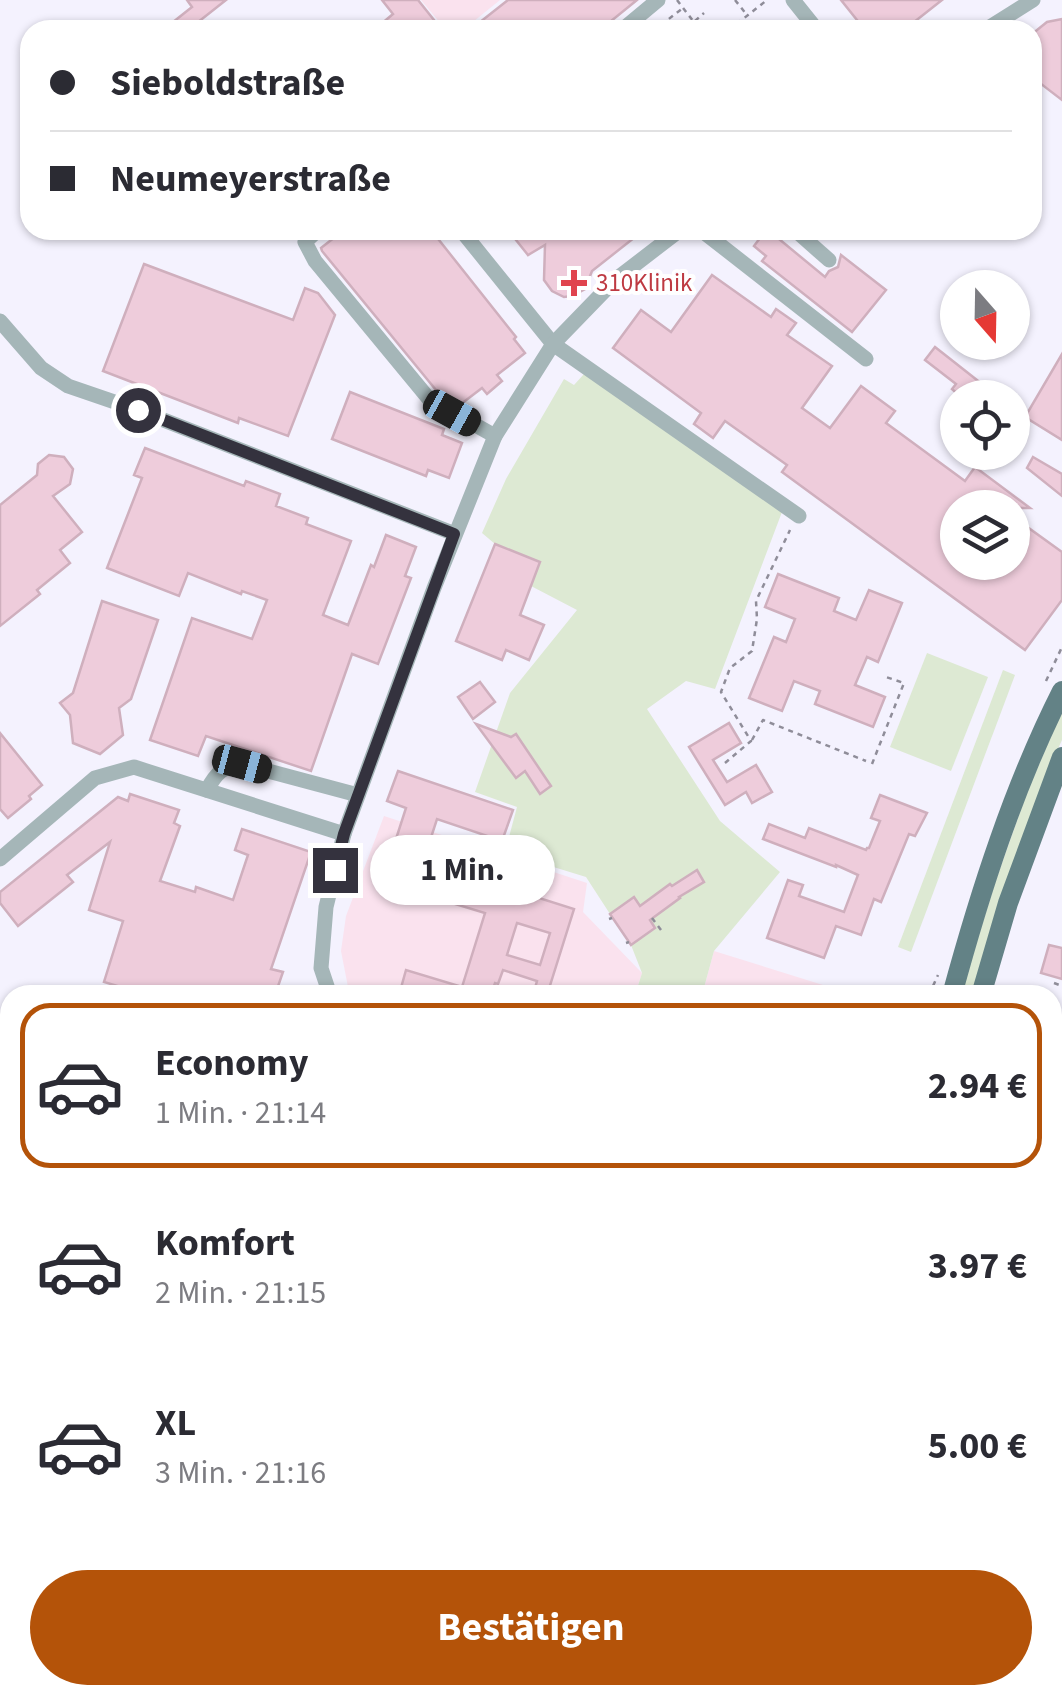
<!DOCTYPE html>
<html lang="de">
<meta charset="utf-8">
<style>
body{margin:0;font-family:"Source Sans 3",sans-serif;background:#f2f2f3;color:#2b2b33;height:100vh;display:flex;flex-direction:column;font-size:38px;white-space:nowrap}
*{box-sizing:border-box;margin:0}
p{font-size:32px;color:#7c7c81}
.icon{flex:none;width:55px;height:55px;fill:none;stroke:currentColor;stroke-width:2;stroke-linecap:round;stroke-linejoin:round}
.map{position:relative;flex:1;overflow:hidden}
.sheet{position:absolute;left:0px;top:985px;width:1062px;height:720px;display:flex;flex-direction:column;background:#fff;border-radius:30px 30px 0 0;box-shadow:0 2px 8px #0004}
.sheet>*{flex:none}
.hud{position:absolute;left:20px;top:20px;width:1022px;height:220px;border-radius:30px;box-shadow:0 2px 8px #0004;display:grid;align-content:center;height:220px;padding:0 30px;background:#fff}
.needle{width:65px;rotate:160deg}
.tools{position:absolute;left:940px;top:270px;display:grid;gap:20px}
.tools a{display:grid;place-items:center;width:90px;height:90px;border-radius:50%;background:#fff;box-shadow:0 2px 8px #0004;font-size:50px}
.end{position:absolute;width:45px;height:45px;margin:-22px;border:12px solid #34323e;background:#fff;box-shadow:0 0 0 5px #fff}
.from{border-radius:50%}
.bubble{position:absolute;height:70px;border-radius:35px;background:#fff;box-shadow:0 2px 8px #0004;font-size:32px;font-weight:700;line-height:70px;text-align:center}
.car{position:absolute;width:30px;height:60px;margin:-30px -15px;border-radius:12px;box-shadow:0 0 8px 2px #0007;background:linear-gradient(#222 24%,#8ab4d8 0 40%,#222 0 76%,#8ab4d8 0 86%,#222 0)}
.hud b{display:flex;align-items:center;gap:35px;height:95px;font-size:38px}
.hud b+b{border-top:2px solid #e1e1e2}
.hud i{width:25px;height:25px;background:#2b2b33}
ul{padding:18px 0 0;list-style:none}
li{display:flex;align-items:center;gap:30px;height:165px;margin:0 20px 15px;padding:0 10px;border:5px solid transparent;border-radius:30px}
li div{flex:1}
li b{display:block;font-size:38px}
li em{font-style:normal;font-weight:700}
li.on{border-color:#b45309}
li>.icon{width:90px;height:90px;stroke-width:1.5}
.button{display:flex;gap:20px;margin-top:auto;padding:20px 30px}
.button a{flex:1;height:115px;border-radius:60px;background:#b45309;color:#fff;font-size:40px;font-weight:700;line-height:115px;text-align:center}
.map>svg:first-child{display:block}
</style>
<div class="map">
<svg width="1062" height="1705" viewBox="0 0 1062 1705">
<rect width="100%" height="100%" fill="#f4f2fe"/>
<g fill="#fae2ee">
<polygon points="421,0 500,0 463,30 446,30"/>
<polygon points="384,816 587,883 583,912 642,973 635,995 353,995 348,987 341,951 346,916"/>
<polygon points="714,951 855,995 702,995"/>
</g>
<g fill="#dde9d3">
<polygon points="584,374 782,512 715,689 686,681 647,709 720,821 780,872 714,951 702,995 635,995 642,973 631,945 650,920 680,899 671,885 640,906 633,898 610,914 586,877 505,852 517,807 475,792 510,693 577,610 531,586 540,562 495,544 482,533 506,479 564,379 574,385"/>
<polygon points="927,653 988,677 951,771 890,747"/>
<polygon points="1003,670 1015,675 911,952 898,947"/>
<polygon points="1062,710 1062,740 1049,769 973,995 960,995 995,883 1026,795"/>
<polygon points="1053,1311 1062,1311 1062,1705 852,1705 854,1695 1052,1695"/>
<polygon points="44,1695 310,1695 304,1705 44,1705 42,1697"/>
<polygon points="683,1695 799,1695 797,1705 682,1705"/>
</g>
<g fill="#eeccdb" stroke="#cfafbd" stroke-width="2.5" fill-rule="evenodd">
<polygon points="187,0 226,0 188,30 163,30 192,7"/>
<polygon points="382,0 418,0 438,25 431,30 374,30 393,14"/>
<polygon points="508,0 637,0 600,30 470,30"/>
<polygon points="841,0 942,0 904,30 865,30"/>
<polygon points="1062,19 1062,100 1032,77 1032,34 1047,22"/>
<polygon points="344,230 431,230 516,337 514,339 525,353 497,375 502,381 487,394 482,388 461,404 436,390 322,251 321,248"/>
<polygon points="508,230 644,230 592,271 585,289 572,296 564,297 552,291 544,280 545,245 528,255"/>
<polygon points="766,230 776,230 782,235 779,239 825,277 829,271 838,267 841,255 886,290 852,332 762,261 766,256 754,246"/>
<polygon points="144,264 293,320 305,288 318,293 335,315 288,436 239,418 238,423 103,371"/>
<polygon points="712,275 771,317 776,309 796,323 787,335 832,366 802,408 830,428 861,386 895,411 886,423 965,481 975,467 1030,508 958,508 958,562 1012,562 1012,516 1062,552 1062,600 1025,650 782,472 787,465 725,421 713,438 694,424 701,413 613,348 641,310 671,332"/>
<polygon points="935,347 982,384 971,398 962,398 952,389 956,384 925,360"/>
<polygon points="1062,354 1062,440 1025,417"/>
<polygon points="350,392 444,429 442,435 462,443 449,478 428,470 426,476 332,439"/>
<polygon points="145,448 244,486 246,481 280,494 276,506 308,518 306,524 351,541 323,615 348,625 371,565 374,567 386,535 416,547 405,576 411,578 378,664 352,654 311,771 206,736 198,756 150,740 192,618 252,639 267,600 242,591 241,594 188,573 179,596 107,568 142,478 134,475"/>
<polygon points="49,455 64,457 73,469 70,484 53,496 82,532 60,550 70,563 37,590 40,594 0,626 0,505 37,475 38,464"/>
<polygon points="1033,457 1062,474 1062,496 1027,468"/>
<polygon points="495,544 540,562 520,615 544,625 529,660 506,650 502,660 456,641"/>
<polygon points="778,574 839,598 834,611 856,620 869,590 902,603 878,662 867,657 855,685 885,697 873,727 815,704 820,691 794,681 782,711 749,698 774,637 786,642 795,619 765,607"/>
<polygon points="102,601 158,620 131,699 119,708 123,735 100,754 73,743 70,715 60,703 73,693"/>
<polygon points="480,682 495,702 473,719 458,697"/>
<polygon points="729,723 741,743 713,760 727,782 756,765 772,792 752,803 746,792 725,805 689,747"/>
<polygon points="476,724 511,737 516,734 551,786 540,794 525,771 516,778"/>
<polygon points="0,733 42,785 29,796 31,799 8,818 0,809"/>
<path d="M398 771 513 810 502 841 437 819 423 862 498 885 501 876 523 883 520 892 574 909 547 995H533L537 981 503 970 498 984 495 983 491 995H399L406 970 462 987 485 913 432 897 436 886 386 870 406 808 387 801ZM517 923 550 933 540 965 507 955Z"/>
<polygon points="130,794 179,810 174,823 180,826 160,881 195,892 196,887 233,900 248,855 235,850 242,829 311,852 271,969 283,972 275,995 147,995 104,982 123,921 89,910 110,842 67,875 73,882 18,926 0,903 0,892 118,797 128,801"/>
<polygon points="880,795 927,813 915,836 909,834 881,902 874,899 861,935 836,926 824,958 767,938 788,880 803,885 799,896 844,912 858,875 836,865 836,867 763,839 769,824 805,838 809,828 866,850 867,848 869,848 880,821 871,818"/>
<polygon points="697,870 704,882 679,897 680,898 650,920 655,928 631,945 610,914 634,897 640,906 670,884 672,886"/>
<polygon points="1049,945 1062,948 1062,979 1041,973"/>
</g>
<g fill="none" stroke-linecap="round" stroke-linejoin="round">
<g stroke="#8f8d99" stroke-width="2.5" stroke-dasharray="5 5" stroke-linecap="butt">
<polyline points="677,0 700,30"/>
<polyline points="735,0 747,15"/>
<polyline points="695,21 704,13"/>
<polyline points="661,25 683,8"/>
<polyline points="729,30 767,0"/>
<polyline points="1046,681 1062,647"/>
<polyline points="752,740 763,720 866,761"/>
<polyline points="725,763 751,741 721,692 730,668 752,651 757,619 756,601 790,530"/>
<polyline points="872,764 904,683 883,676"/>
<polyline points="652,918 664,934"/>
<polyline points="609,919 612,918"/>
<polyline points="626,943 629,942"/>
<polyline points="1054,983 1062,986"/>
<polyline points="929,995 938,975"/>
<polyline points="1052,1057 1062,1060"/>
<polyline points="4,1296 10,1297"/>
<polyline points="1052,1650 1062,1652"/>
<polyline points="121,1695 121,1703"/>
<polyline points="326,1695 332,1695"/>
<polyline points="403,1705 404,1696"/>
<polyline points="788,1705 791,1695"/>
</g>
<g stroke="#a5b6b8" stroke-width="15">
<polyline points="793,0 817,30"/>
<polyline points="622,30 658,0"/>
<polyline points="985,30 1033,0"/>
<polyline points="318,230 305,242 315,261 429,399 495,436"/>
<polyline points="461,230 553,344 799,516"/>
<polyline points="701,230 866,359"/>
<polyline points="795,230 829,260"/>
<polyline points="0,321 41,368 68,386 138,410 455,534"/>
<path d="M207 790C216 773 223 766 242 764L358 795"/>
<polyline points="0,859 95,778 134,767 344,834"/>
<polyline points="330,995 321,968 326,907 344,834 434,588 495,436 553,344 615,280 680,230"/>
<polyline points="1052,1178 1062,1145"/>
<polyline points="1052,1212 1062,1210"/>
<polyline points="0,1273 10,1275"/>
<polyline points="522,1705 524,1695"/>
</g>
<g stroke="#638286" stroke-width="20">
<path d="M952 995C980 892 1014 786 1062 691"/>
<polyline points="981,995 1008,903 1062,757"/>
<polyline points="809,1705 812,1695"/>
<polyline points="840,1705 843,1695"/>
</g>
</g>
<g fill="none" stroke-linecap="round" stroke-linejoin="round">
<polyline stroke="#34323e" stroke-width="12" points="138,410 454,534 344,834 335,870"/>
</g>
<path fill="#e0444e" stroke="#fff" stroke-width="4" d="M569 268h10v10h10v10h-10v10h-10v-10h-10v-10h10z"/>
<g text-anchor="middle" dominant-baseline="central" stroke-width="8" stroke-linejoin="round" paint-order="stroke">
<g font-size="25" fill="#be3a42" stroke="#fff" text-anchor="start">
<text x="596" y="283">310Klinik</text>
</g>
</g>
</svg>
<div class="tools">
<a><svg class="needle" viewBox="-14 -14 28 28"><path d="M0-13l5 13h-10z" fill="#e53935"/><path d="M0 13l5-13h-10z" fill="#7c7c81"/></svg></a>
<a><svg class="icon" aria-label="locate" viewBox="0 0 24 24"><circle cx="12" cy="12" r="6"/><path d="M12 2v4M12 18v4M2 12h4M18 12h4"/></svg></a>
<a><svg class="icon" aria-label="layers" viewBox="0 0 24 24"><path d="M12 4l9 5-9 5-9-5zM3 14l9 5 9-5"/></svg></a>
</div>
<i class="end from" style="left:138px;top:410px"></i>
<i class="end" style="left:335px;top:870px"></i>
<div class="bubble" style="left:370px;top:835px;width:185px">1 Min.</div>
<i class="car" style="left:452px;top:413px;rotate:119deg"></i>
<i class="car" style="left:242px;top:764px;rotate:105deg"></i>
<div class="hud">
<b><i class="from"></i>Sieboldstraße</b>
<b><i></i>Neumeyerstraße</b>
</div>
<section class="sheet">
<ul>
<li class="on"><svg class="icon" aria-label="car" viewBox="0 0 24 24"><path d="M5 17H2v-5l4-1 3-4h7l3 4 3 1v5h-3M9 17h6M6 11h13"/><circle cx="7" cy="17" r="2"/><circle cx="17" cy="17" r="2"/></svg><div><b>Economy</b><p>1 Min. · 21:14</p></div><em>2.94 €</em></li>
<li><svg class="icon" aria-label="car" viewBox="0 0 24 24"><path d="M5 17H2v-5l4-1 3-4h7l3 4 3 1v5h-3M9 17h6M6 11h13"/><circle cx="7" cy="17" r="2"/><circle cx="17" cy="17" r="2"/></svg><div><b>Komfort</b><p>2 Min. · 21:15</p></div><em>3.97 €</em></li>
<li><svg class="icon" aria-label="car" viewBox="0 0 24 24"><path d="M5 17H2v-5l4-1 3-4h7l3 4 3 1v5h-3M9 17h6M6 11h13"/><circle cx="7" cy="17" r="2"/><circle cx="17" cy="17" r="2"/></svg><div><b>XL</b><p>3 Min. · 21:16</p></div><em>5.00 €</em></li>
</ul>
<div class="button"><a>Bestätigen</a></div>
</section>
</div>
